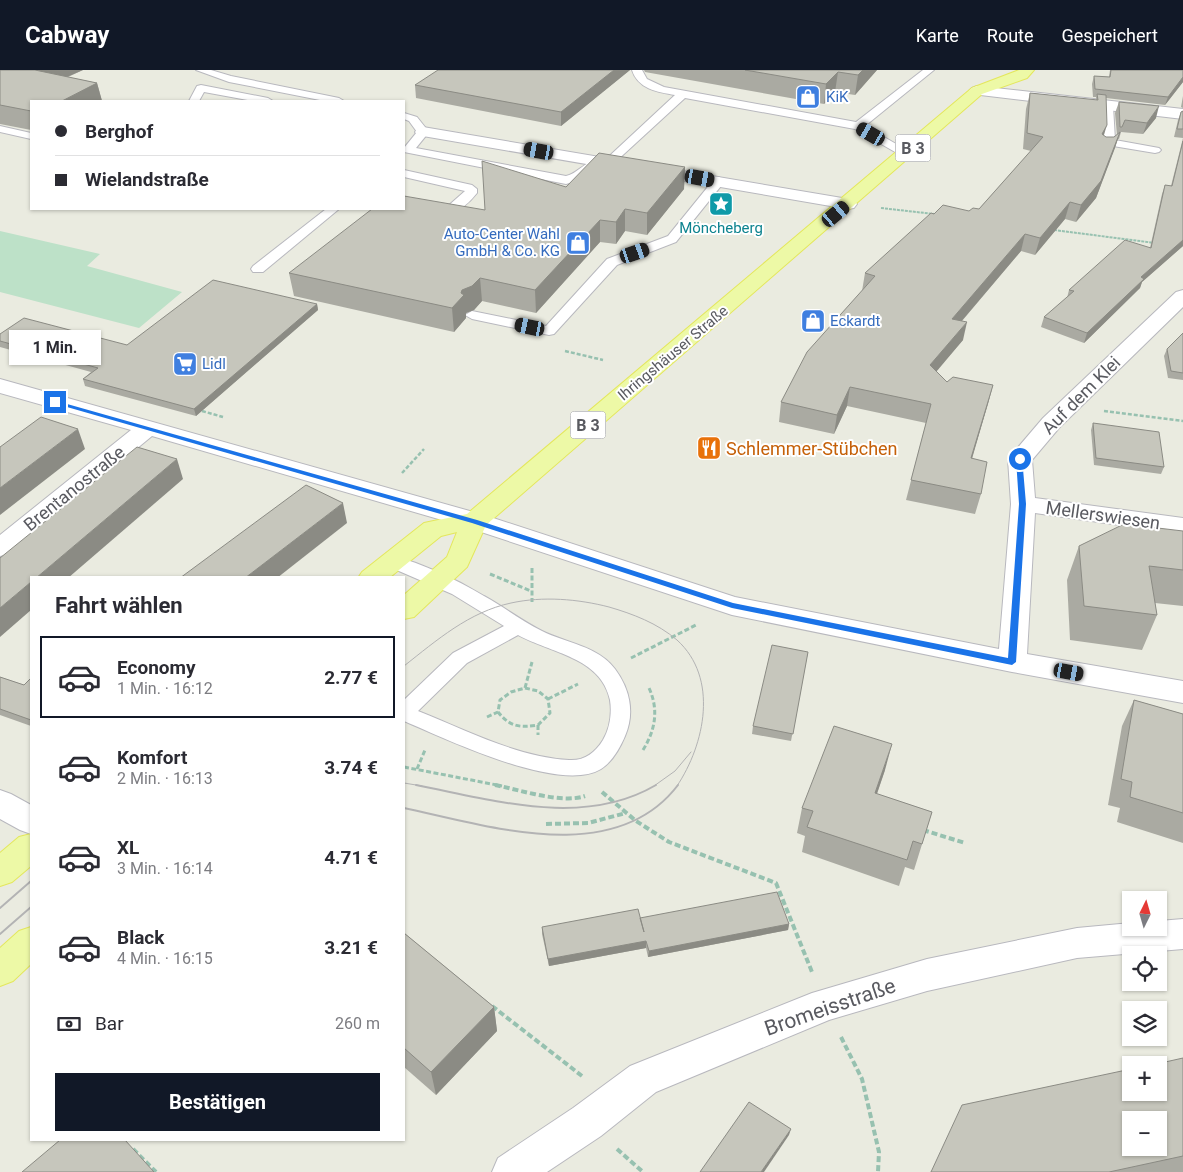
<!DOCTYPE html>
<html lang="de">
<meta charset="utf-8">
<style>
body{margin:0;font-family:Roboto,sans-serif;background:#f7f7f7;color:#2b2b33;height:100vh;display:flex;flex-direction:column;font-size:19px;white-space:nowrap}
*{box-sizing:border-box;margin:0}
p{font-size:16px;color:#7c7c81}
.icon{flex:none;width:28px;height:28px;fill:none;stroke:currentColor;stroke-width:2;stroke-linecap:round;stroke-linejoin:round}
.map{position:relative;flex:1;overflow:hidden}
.sheet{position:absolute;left:30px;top:506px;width:375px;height:565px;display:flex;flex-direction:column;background:#fff;border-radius:0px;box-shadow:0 1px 4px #0004}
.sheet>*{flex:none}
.guide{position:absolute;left:30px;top:30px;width:375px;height:110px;border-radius:0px;box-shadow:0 1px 4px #0004;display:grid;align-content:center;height:110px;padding:0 25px;background:#fff}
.needle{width:32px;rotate:5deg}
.tools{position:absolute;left:1122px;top:821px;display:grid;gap:10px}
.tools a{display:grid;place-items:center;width:45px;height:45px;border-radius:0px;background:#fff;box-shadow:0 1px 4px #0004;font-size:25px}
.end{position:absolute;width:22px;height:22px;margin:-11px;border:6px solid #1a73e8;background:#fff;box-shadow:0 0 0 2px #fff}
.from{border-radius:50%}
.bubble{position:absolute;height:35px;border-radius:0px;background:#fff;box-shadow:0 1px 4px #0004;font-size:16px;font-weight:700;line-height:35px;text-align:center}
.car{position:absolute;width:15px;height:30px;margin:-15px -8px;border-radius:6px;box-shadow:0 0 4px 1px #0007;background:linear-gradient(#222 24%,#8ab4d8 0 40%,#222 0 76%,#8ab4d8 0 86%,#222 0)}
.guide b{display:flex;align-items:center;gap:18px;height:48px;font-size:19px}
.guide b+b{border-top:1px solid #e1e1e2}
.guide i{width:12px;height:12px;background:#2b2b33}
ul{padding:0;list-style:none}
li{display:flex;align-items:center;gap:15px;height:82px;margin:0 10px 8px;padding:0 15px;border:2px solid transparent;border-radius:0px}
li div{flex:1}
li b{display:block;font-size:19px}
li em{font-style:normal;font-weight:700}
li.active{border-color:#111827}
li>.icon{width:45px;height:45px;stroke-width:1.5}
h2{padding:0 25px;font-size:22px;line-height:60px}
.pay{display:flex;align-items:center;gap:12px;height:55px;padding:0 25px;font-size:19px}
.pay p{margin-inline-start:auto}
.cta{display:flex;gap:10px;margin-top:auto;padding:10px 25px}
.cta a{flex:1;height:58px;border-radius:0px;background:#111827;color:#fff;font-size:20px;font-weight:700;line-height:58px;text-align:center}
header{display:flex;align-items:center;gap:30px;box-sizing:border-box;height:70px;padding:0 25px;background:#111827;color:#fff}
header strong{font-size:24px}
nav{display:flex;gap:28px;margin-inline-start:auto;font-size:18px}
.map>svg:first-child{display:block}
</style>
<header>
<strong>Cabway</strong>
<nav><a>Karte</a><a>Route</a><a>Gespeichert</a></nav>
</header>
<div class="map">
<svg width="1183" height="1102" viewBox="0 0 1183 1102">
<rect width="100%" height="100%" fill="#eaebe0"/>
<polygon fill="#bde1c8" points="0,161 100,184 87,196 182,222 139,258 0,222"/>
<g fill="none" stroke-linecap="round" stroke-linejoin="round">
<defs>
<g id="lane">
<polygon points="196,0 211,0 231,6 339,28 344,31 325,31 229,12"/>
<path d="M632 0H642L647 9 664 17 856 52 923 0H934L865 56 910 82 912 84 910 86H902L855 59 685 28 612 95H604L602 93 604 91 675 25C657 22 638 19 632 0Z"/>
<polygon points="201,15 268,28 273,31 253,31 204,22 199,31 189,31 197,16"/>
<polygon points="1108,33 1113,36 1115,70 1159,78 1161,80 1159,82 1155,83 1113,76 1109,82 1101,82 1099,80 1104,72 1103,36"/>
<path d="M404 43 417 47 429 62 416 78 566 106C578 104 586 89 598 92L600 94 580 110 566 114 404 82V78L417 62 409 51 404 49Z"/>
<polygon points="0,56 31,63 31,69 0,62"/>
<path d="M404 100 472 115 477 119V123C454 153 436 142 404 137V129L448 136 465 121 404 107Z"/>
<polygon points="719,107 725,111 676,172 617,195 554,264 549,265 472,249 465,245 472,241 546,256 607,189 668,166 715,108"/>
<polygon points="326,139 339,139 263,202 253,202 251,199 253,196"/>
<path d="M391 485C423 494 456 509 484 526 504 537 522 551 542 561 566 573 598 576 615 599 630 619 635 643 625 666 620 678 612 692 601 699 560 724 446 669 404 651V630L453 583 504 556 452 524 385 495 382 491 385 487ZM518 565C550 583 601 587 610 630 612 643 610 658 603 670 595 683 584 691 569 690 517 687 466 660 418 641L467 593Z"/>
</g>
<g id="street">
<polygon points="977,16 1183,39 1183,49 972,24 969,21 972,18"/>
<polygon points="423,57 848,129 854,130 857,134 854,138 848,139 417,65 415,62 417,59"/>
<polygon points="1183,220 1183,237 1059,358 1032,390 1035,428 1183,448 1183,464 1035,443 1027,584 1183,611 1183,633 1012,602 732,545 466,457 152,366 9,484 0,486 0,465 131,360 0,323 0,309 484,445 735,527 999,579 1011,434 1008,389 1043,348 1176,222"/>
<polygon points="0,720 11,724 31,735 31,764 20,760 0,749"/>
<polygon points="1183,849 1183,879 1077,888 927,921 829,950 656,1022 601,1066 547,1102 492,1102 498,1088 573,1038 630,996 812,923 927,889 1077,858 1131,853 1131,858 1159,858 1159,851"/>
</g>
<g id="primary">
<polygon points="1019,0 1034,0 1027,8 982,24 486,455 467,497 414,547 404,549 404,525 447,487 457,462 441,466 389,508 358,508 362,502 424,453 467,444 972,18"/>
<polygon points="31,764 31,796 12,812 0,816 0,783 19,767"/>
<polygon points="31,857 31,894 13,911 0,916 0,878 19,861"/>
</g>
</defs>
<use href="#lane" stroke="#b8b8be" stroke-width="2"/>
<use href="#street" stroke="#b8b8be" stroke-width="2"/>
<use href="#primary" stroke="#e4e75c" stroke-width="2"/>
<g stroke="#97c1b0" stroke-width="2" stroke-dasharray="3 1" stroke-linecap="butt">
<polyline points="881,138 934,144"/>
<polyline points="1054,160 1155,173"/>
</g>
<g stroke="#97c1b0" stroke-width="2.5" stroke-dasharray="4 2" stroke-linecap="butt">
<polyline points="565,281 603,290"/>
<polyline points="202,341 223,347"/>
<polyline points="1104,341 1183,351"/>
<polyline points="402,403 424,379"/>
</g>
<g stroke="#97c1b0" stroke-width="3" stroke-dasharray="5 2.5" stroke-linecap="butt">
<polyline points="532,498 532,532"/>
<polyline points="490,504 531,521"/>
<polyline points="631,588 696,555"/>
<polyline points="525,618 532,592"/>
<path d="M525 618 538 621 548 629 550 643 538 655C520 658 510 657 498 642L500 630 511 622Z"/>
<polyline points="548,629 578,614"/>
<polyline points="487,647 498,642"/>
<polyline points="538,655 538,665"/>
<path d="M643 680C656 659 659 638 648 616"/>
<polyline points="404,697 502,716"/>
<polyline points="417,699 425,680"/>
</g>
<g stroke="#97c1b0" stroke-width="4" stroke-dasharray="6 3" stroke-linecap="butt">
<path d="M495 715C520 720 562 734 585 726"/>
<polyline points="602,722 636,751 669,772 776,813 812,902"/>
<polyline points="546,754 588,753 626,743"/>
<polyline points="923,760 965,773"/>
<polyline points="492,936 582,1006"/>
<polyline points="841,967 862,1009 879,1082 878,1102"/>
<polyline points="133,1079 156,1102"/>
<polyline points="617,1079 643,1102"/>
</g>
<use href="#lane" fill="#fff" fill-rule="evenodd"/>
<use href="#street" fill="#fff" fill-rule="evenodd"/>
<use href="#primary" fill="#edf9a6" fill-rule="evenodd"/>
<g stroke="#b3b3b4" stroke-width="1">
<path d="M404 596C437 570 469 542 511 533 543 526 578 529 609 537 633 544 657 553 677 570 719 608 705 674 677 716"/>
<polyline points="404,713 422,716"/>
<polyline points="654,716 675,701 691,682"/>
</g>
<g stroke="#b3b3b4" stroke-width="2">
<path d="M416 715C494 730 583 758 656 715"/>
<path d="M404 738C489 756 615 798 678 715"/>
<polyline points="0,838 31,811"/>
<polyline points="0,864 31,837"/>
</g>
</g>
<g fill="#aaaaa2">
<polygon points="0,0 83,0 68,7 97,13 102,31 31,31 31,60 0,54"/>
<polygon points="630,0 561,56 416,28 415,15"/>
<polygon points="644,0 877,0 855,25 835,22 824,34 645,2"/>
<polygon points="1110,0 1183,0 1183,12 1165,35 1106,28 1104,66 1106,67 1114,67 1117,65 1115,43 1119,32 1156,48 1143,64 1121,62 1119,69 1118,69 1096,128 1076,152 1065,149 1035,185 1021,181 962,251 963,270 936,301 947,312 993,315 972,389 981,424 975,444 906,430 926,353 847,336 834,364 779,352 781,332 862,221 865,203 934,144 969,141 979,139 1031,81 1023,79 1026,39 1030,23 1096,30 1096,27 1093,27 1092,14 1094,6 1109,7"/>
<polygon points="1183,26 1183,38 1181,37"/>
<polygon points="1183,41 1183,176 1142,212 1140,218 1084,273 1041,257 1044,247 1067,228 1069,220 1150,178 1162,124 1165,115 1171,116 1183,68 1174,67 1178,50 1181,42"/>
<polygon points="685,97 684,119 647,165 625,161 616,174 600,172 536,243 482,231 474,240 466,243 466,248 454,262 294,226 289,203 485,140 566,117"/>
<polygon points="317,234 318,240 196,346 85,316 83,309 91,302 0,277 0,264 127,275"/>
<polygon points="1183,263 1183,310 1168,308 1164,286 1167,279"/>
<polygon points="1093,353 1164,397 1161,404 1094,395 1091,360"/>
<polygon points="1183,461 1183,536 1155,533 1157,545 1142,580 1070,570 1067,510 1079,476"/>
<polygon points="808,582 791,671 752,664 753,656"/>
<polygon points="0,607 24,615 31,608 31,656 0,645"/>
<polygon points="1134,630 1183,644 1183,773 1117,752 1120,738 1108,735 1122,656"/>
<polygon points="885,700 877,724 932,742 914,800 905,797 899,816 802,782 805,766 797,763 802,738"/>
<polygon points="789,854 788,860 648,887 646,878 549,896 542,864 542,857"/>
<polygon points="404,863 494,937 497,961 436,1025 404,997"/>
<polygon points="1183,988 1183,1102 930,1102"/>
</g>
<g fill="#8b8b84">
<polygon points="33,0 83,0 39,19"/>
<polygon points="614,0 630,0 561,56 561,42"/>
<polygon points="863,0 877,0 855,25 858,5"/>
<polygon points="838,2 835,22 824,34 826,14"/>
<polygon points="1183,7 1183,12 1165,35 1168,27"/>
<polygon points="97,13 102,31 62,31"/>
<polygon points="1159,36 1156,48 1143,64 1147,53"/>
<polygon points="1107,55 1102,71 1102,64"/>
<polygon points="1120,62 1115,78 1096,128 1076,152 1081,135"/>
<polygon points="685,97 684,119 647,165 647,143"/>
<polygon points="1070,132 1065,149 1035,185 1040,168"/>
<polygon points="625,139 625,161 616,174 616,152"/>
<polygon points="600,150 600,172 536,243 535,220"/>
<polygon points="1025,164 1021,181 948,267 952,249"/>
<polygon points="1183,170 1183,176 1142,212 1140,218 1084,273 1087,263 1141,207"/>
<polygon points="480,208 482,231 474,240 466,243 466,248 454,262 452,238 462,220"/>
<polygon points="317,234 318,240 196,346 194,339"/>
<polygon points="967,252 963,270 926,314 930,295"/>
<polygon points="993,315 988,334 966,408 971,388"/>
<polygon points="850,317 847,336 834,364 837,345"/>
<polygon points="78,359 85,379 0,445 0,418"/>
<polygon points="177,389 183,409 68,508 36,508"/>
<polygon points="343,433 347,453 277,508 245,508"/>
<polygon points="31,512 31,540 0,567 0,538"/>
<polygon points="892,674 885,700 868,749 875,723"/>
<polygon points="789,854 788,860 648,887 649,881"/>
<polygon points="646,871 646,878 549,896 548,889"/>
<polygon points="494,937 497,961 436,1025 431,1002"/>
<polygon points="791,1059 789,1065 764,1102 761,1102"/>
</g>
<g fill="#c6c6bc" stroke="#8b8b84" fill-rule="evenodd">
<polygon points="0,0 35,0 97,13 62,31 31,31 31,41 0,35"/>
<polygon points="438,0 614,0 561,42 415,15"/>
<polygon points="745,0 863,0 858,5 838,2 826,14"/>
<polygon points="1111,0 1183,0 1183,7 1168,27 1095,19 1094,6 1110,7"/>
<polygon points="1030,23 1098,30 1097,24 1106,25 1107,55 1102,64 1106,67 1114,67 1120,62 1101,111 1081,135 1070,132 1040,168 1025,164 952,249 967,252 930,295 947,312 953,307 993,315 971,388 987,392 981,424 911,410 931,334 850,317 837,345 781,332 807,282 875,206 865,203 931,143 934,144 943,135 969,141 973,138 979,139 1043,67 1027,63"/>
<polygon points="1119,32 1159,36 1147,53 1125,50 1122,57 1120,57"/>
<polygon points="1183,41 1183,59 1177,59 1181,42"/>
<polygon points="1183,71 1183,170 1141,207 1144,209 1087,263 1044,247 1074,221 1069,220 1125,170 1151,178 1165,115 1172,116"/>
<polygon points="599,83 685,97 647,143 625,139 616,152 600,150 535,220 480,208 472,216 462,220 461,223 464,225 452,238 289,203 372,139 404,139 404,126 485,140 482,91 566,117"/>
<polygon points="213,210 317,234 194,339 83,309 98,298 0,271 0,264 24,248 127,275"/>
<polygon points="1183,263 1183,303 1171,301 1167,279"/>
<polygon points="41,347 78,359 0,418 0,377"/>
<polygon points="1093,353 1159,362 1164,397 1096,388"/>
<polygon points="137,377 177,389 36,508 31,508 31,512 0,538 0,488"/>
<polygon points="306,415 343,433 245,508 180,508"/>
<polygon points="1124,454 1183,461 1183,500 1149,496 1157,545 1084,536 1079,476"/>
<polygon points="772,575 808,582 793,664 753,656"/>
<polygon points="0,607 24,615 31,608 31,650 0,639"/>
<polygon points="1134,630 1183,644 1183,743 1130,727 1132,712 1121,709"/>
<polygon points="834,656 892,674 875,723 932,742 922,774 913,771 907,790 807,757 813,741 802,738"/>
<polygon points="777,822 789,854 649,881 646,871 548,889 542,857 638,839 644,862 640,848"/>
<polygon points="404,863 494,937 431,1002 404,978"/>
<path d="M1183 988V1086L1109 1102H931L962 1035 1131 999V1022H1159V995H1152ZM1131 1050H1159V1078H1131Z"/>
<polygon points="749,1032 791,1059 761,1102 700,1102"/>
<polygon points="60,1070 125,1070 154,1102 22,1102"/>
</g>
<polygon fill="#1a73e8" points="53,330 477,450 733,533 1008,588 1019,434 1016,389 1022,387 1026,434 1016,592 1012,595 732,538 472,453 53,333"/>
<defs>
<symbol id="shop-square" viewBox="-11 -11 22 22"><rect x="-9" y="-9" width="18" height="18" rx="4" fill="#3f7fe0" stroke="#fff"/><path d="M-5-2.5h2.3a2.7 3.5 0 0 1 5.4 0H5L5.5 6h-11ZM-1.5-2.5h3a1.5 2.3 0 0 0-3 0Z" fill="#fff"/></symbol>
<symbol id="sight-square" viewBox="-11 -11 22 22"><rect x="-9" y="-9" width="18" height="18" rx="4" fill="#0f9aa8" stroke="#fff"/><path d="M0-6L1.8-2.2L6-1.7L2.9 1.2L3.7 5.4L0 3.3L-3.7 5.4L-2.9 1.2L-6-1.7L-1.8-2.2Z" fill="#fff"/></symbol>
<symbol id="supermarket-square" viewBox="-11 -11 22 22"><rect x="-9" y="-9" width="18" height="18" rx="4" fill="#3f7fe0" stroke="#fff"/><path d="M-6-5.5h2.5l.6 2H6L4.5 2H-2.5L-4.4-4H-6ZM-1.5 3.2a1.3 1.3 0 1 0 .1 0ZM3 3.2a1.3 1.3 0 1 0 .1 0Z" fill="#fff"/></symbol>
<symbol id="restaurant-square" viewBox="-11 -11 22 22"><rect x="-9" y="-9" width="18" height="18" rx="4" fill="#e8710a" stroke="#fff"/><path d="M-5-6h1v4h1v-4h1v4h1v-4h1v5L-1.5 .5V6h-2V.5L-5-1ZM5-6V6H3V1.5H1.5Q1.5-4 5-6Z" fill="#fff"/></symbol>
</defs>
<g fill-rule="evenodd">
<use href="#shop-square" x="794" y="13" width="28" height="28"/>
<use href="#sight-square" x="707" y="120" width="28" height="28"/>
<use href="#shop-square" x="564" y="159" width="28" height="28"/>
<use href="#shop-square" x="799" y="237" width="28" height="28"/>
<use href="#supermarket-square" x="171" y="280" width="28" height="28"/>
<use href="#restaurant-square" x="695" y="364" width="28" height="28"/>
</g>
<g text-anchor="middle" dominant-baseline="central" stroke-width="4" stroke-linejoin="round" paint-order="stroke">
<g font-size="15" fill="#366cbe" stroke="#fff" text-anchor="start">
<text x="826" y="27">KiK</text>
<text x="560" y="164" text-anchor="end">Auto-Center Wahl<tspan x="560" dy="17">GmbH &amp; Co. KG</tspan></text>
<text x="830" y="251">Eckardt</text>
<text x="202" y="294">Lidl</text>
</g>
<g font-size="15" fill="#0d838f" stroke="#fff">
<text x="721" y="158">Möncheberg</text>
</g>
<g font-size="15" fill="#595a60" stroke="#fff">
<text transform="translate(673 283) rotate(-40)">Ihringshäuser Straße</text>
</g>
<g fill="#fff" stroke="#8b8c90" stroke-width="1">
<rect x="895.5" y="64.5" width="35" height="27" rx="4"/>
<rect x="570.5" y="341.5" width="35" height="27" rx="4"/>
</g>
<g font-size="16" font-weight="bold" fill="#595a60">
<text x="913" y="78">B 3</text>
<text x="588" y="355">B 3</text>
</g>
<g font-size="18" fill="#595a60" stroke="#fff">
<text transform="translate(1081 325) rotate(-45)">Auf dem Klei</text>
<text transform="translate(74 418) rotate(-39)">Brentanostraße</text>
<text transform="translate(1103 445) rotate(8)">Mellerswiesen</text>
</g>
<g font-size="18" fill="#c56008" stroke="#fff" text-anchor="start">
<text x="726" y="378">Schlemmer-Stübchen</text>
</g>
<g font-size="21" fill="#595a60" stroke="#fff">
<text transform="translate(830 937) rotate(-19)">Bromeisstraße</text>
</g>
</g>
</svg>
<div class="tools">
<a><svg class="needle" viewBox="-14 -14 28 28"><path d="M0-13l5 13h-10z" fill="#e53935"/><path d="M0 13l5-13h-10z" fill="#7c7c81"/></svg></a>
<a><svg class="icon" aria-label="locate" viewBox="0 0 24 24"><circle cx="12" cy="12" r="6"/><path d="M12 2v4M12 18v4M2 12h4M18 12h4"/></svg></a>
<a><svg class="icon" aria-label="layers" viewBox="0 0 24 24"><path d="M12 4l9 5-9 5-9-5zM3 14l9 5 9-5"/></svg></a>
<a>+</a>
<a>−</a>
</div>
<i class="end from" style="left:1020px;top:389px"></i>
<i class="end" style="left:55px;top:332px"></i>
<div class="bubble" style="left:9px;top:260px;width:92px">1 Min.</div>
<i class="car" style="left:871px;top:64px;rotate:300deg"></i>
<i class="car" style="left:539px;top:81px;rotate:280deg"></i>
<i class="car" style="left:700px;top:108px;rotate:100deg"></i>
<i class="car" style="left:836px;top:144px;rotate:50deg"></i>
<i class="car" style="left:635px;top:183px;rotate:71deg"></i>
<i class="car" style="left:530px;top:257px;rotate:282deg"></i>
<i class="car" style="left:1069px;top:602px;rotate:100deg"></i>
<div class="guide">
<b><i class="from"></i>Berghof</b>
<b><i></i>Wielandstraße</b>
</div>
<section class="sheet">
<h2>Fahrt wählen</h2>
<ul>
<li class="active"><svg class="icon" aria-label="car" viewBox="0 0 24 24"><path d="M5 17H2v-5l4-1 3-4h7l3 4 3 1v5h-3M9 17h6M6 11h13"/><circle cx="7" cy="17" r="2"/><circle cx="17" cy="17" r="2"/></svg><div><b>Economy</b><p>1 Min. · 16:12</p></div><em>2.77 €</em></li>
<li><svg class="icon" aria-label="car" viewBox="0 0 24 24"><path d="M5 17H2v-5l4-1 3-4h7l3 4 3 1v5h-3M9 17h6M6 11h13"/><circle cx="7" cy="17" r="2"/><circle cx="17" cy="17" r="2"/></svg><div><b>Komfort</b><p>2 Min. · 16:13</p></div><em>3.74 €</em></li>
<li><svg class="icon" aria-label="car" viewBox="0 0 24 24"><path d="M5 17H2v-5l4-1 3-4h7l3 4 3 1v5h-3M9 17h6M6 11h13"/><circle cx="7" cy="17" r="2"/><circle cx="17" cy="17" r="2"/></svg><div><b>XL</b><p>3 Min. · 16:14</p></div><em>4.71 €</em></li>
<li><svg class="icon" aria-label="car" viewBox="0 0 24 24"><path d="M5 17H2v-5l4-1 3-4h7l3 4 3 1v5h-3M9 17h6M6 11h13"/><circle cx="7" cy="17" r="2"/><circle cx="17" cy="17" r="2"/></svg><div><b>Black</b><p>4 Min. · 16:15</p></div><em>3.21 €</em></li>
</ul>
<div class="pay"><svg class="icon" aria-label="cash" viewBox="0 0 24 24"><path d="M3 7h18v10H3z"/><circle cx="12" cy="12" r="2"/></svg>Bar<p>260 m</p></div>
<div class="cta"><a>Bestätigen</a></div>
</section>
</div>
